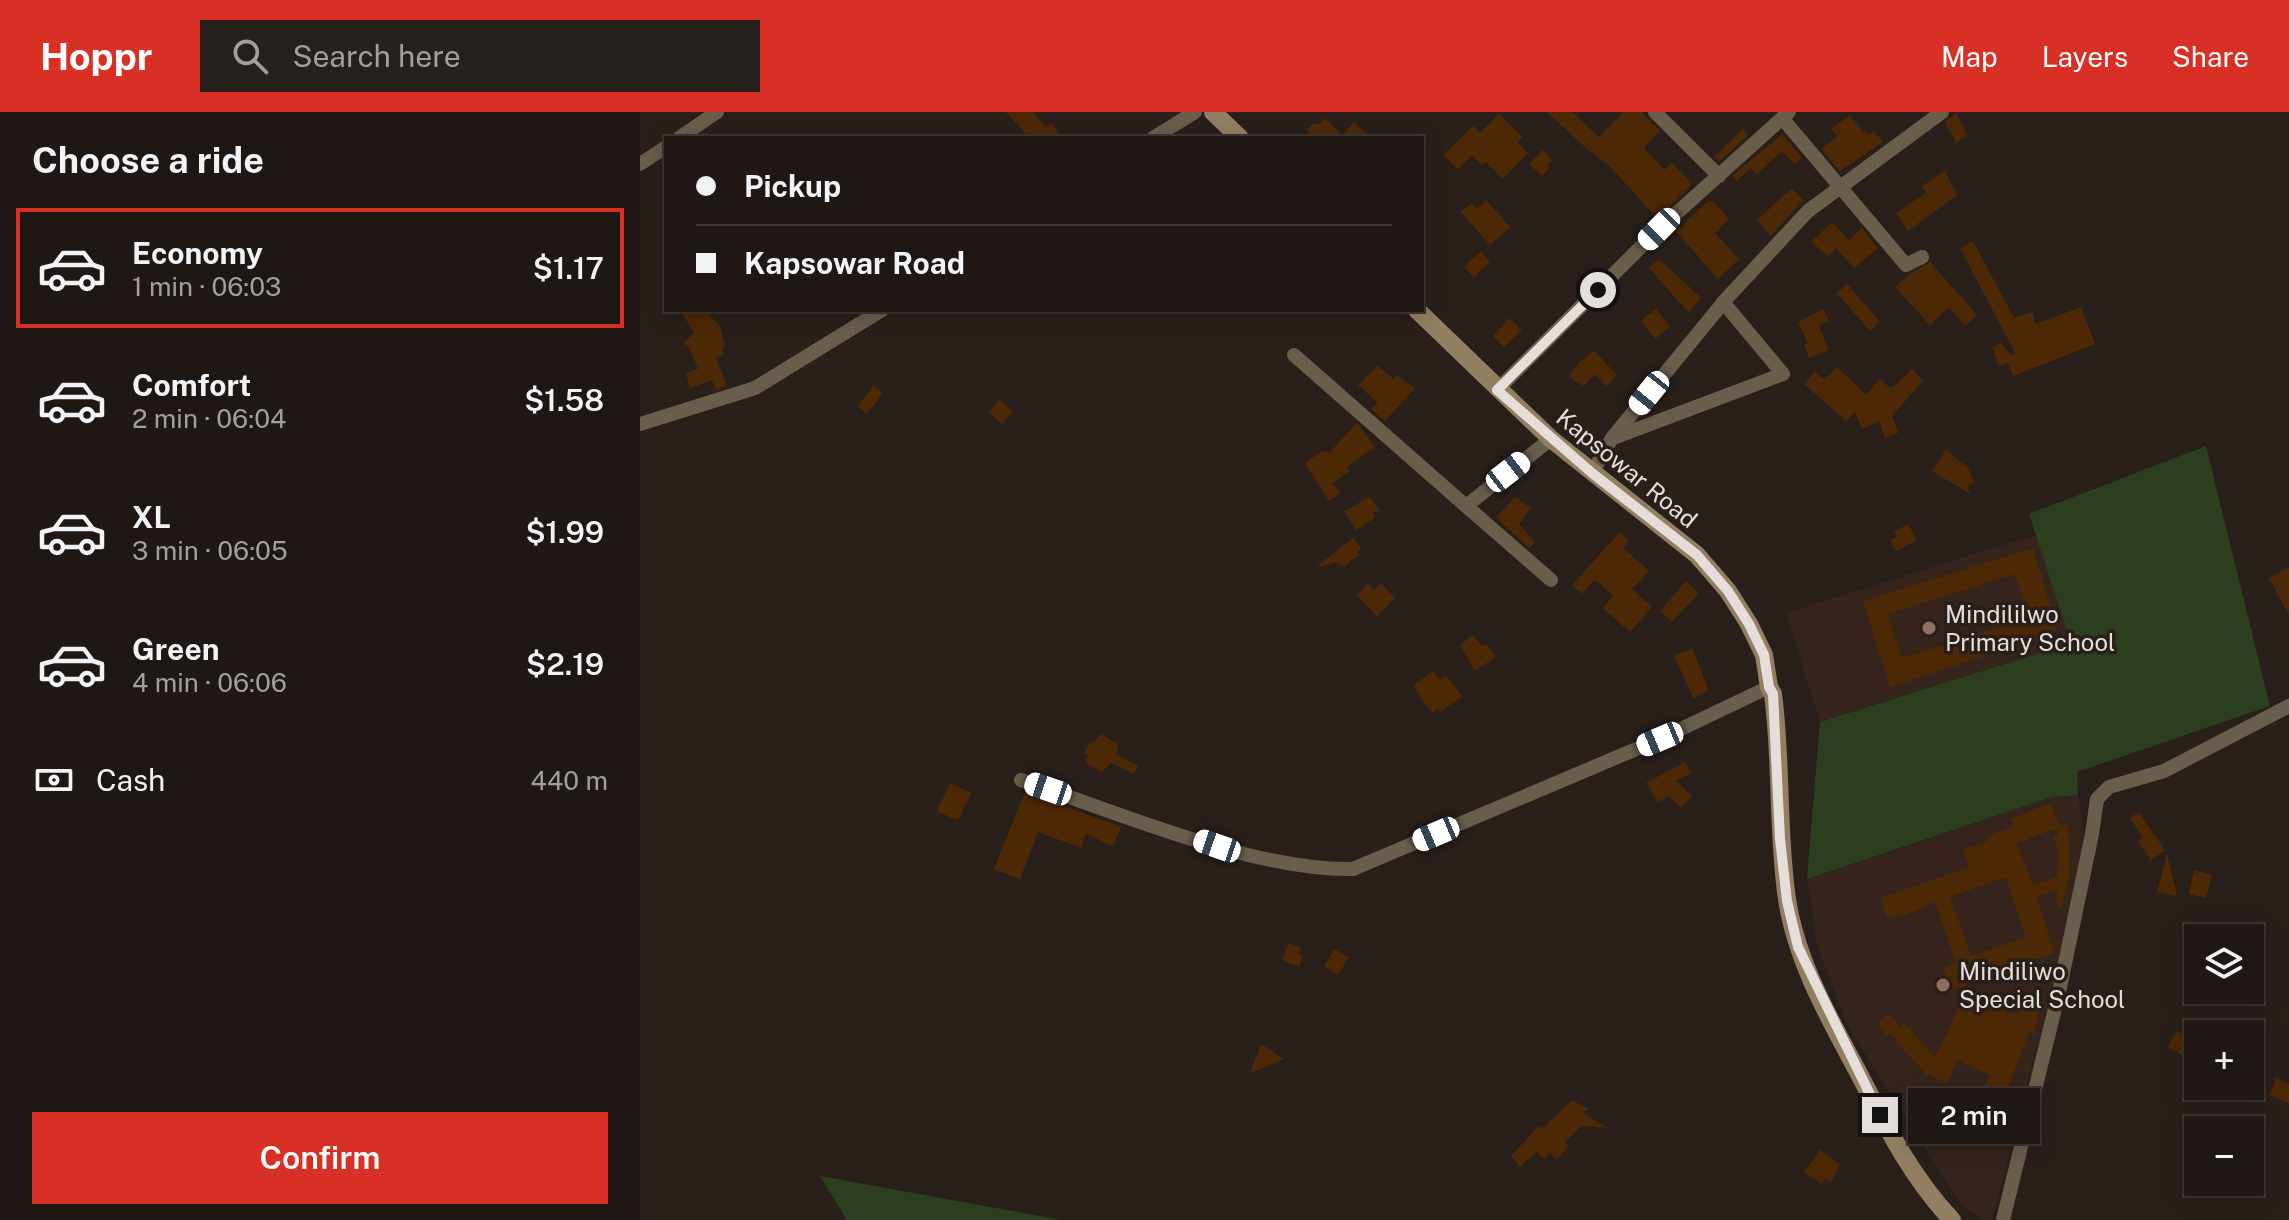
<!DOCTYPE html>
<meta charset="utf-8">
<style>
body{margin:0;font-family:"Public Sans",sans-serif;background:#26201d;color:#f1f3f6;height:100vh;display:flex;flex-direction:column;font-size:30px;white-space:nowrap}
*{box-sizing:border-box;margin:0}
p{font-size:26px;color:#a19fa0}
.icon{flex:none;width:44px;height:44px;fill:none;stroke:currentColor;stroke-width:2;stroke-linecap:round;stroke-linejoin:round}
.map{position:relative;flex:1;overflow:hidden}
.side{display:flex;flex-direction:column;background:#1e1714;width:640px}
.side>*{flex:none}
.banner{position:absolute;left:24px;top:24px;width:760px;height:176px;border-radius:0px;box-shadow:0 4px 20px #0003,0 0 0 2px #3c3634;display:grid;align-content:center;height:176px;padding:0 32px;background:#1e1714}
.tools{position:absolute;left:1544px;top:812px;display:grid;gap:16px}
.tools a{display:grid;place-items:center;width:80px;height:80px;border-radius:0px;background:#1e1714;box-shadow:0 4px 20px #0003,0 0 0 2px #3c3634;font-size:40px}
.end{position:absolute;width:36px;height:36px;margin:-18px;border:10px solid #e5dedb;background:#111;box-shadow:0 0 0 4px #111}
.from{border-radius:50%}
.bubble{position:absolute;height:56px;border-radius:0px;background:#1e1714;box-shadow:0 4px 20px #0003,0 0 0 2px #3c3634;font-size:26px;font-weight:600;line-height:56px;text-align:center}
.car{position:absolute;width:24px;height:48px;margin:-24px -12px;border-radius:10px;box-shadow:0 0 6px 2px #0007;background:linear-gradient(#fff 24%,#345 0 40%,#fff 0 76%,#345 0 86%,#fff 0)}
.banner b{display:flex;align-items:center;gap:28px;height:76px;font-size:30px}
.banner b+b{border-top:2px solid #3c3634}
.banner i{width:20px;height:20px;background:#f1f3f6}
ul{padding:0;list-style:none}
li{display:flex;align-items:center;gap:24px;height:120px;margin:0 16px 12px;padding:0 16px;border:4px solid transparent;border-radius:0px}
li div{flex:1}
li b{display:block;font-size:30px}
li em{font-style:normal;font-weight:600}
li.on{border-color:#d93025}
li>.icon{width:72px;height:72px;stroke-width:1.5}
h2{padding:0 32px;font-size:36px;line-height:96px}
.pay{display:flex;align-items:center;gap:20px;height:88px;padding:0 32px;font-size:30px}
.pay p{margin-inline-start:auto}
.button{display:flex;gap:16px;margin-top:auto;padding:16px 32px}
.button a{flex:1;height:92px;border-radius:0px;background:#d93025;color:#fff;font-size:32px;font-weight:600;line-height:92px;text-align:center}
header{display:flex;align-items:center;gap:48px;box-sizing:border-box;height:112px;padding:0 40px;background:#d93025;color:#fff}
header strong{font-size:38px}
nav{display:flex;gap:44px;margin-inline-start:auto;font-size:28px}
.search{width:560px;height:72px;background:#26201d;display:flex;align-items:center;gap:20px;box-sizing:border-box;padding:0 28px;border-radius:0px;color:#a19fa0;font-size:30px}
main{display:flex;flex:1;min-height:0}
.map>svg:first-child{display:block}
</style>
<header>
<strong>Hoppr</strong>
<div class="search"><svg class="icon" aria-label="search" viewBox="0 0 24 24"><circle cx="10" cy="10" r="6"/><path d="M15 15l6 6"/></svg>Search here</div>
<nav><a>Map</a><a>Layers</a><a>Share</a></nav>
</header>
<main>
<section class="side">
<h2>Choose a ride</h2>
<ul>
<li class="on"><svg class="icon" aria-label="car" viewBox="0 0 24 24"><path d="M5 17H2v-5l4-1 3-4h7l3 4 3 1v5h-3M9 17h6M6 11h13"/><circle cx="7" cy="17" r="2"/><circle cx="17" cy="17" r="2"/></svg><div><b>Economy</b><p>1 min · 06:03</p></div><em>$1.17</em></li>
<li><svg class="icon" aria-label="car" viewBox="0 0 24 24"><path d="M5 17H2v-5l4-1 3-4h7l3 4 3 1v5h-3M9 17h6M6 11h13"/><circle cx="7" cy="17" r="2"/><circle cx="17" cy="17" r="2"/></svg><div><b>Comfort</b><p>2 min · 06:04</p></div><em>$1.58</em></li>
<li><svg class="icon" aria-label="car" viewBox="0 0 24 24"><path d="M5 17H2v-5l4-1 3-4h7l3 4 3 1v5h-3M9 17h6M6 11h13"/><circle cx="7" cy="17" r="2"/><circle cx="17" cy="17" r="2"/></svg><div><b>XL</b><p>3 min · 06:05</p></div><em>$1.99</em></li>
<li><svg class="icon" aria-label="car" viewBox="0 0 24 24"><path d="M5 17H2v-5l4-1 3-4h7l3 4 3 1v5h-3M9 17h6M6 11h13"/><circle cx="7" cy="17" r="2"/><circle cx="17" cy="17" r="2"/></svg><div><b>Green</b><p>4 min · 06:06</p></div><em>$2.19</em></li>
</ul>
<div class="pay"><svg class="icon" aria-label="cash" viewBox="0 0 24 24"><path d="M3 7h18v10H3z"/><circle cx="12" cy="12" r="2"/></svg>Cash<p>440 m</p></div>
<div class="button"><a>Confirm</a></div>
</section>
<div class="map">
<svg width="1649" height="1108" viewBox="0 0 1649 1108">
<rect width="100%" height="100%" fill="#281f1a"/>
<g fill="#35241c">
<polygon points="1398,422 1431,531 1180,610 1146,501"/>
<polygon points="1438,683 1444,722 1425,827 1352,1108 1344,1108 1321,1092 1207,913 1177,833 1167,767 1412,685"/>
</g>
<g fill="#2b3e1e">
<polygon points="1566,334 1630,594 1437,660 1438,683 1412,685 1167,767 1180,610 1431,531 1389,402"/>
<polygon points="180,1064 416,1107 417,1108 207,1108"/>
</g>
<g fill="#4d2805" fill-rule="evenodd">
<polygon points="366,0 393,0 406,15 411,11 424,26 389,26"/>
<polygon points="907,0 932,0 959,25 984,0 1001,0 1020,19 1004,36 1024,58 1032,51 1052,72 1017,106 968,52 948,38"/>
<polygon points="1316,1 1328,24 1316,30 1305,10"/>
<polygon points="859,2 883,25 877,30 888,41 863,67 846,50 842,53 832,43 818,57 803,43 833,14 840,21"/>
<polygon points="1210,3 1223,20 1226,19 1229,23 1234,19 1243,30 1200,59 1181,37 1197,24 1191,17"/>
<polygon points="685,6 702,23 714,10 731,26 666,26 670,22 667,18 675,10 678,13"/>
<polygon points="1103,17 1108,23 1079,50 1074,45"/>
<polygon points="1142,22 1162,46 1155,52 1142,39 1117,62 1111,56 1097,69 1092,64"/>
<polygon points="903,38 912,48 908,52 910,55 902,64 889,52"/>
<polygon points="1305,59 1317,83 1268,119 1256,101 1286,81 1282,74"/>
<polygon points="1152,76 1163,88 1131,124 1117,108"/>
<polygon points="846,88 870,115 850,133 821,100 832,91 837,97"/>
<polygon points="1068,89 1073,89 1089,107 1075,121 1099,147 1078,167 1036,119"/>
<polygon points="1192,110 1209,128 1222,116 1238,136 1214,156 1196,136 1189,145 1171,130"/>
<polygon points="1333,129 1374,206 1392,200 1396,212 1441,195 1455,232 1373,264 1368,250 1359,254 1352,235 1361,231 1371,243 1375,241 1320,136"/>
<polygon points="841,139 850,150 834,165 824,155"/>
<polygon points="1019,147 1061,186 1048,200 1009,156"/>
<polygon points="1290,150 1337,203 1325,214 1309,195 1290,213 1255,175 1269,162"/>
<polygon points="1207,172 1240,210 1230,219 1197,181"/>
<polygon points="1016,196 1030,215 1015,227 1001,209"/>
<polygon points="1183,197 1189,209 1179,214 1189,238 1169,246 1164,232 1168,231 1158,210"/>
<polygon points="40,198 65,198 80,214 85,235 82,236 84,242 76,246 87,274 76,278 72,268 50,276 46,261 58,257 49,235 43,231 54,221"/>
<polygon points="869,206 882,218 864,235 853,224"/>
<polygon points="954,239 977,263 966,274 955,262 944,274 929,265 938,251"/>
<polygon points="738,254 754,267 756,263 775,276 745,309 731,297 738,291 718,273"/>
<polygon points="1197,255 1226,283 1240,267 1251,277 1272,257 1283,269 1252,304 1258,321 1245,326 1239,309 1222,317 1215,300 1206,309 1164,272 1175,260 1184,268"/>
<polygon points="233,274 243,281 227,302 218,294"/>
<polygon points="359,288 373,299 362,312 349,301"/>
<polygon points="717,311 735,335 707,355 710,359 693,371 700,381 689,389 665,351 682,339 690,340"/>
<polygon points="1306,338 1328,356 1334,370 1328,373 1330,382 1292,359"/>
<polygon points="730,385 739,398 733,401 736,405 716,418 704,399"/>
<polygon points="875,385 891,396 879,412 895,430 889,436 856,405"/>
<polygon points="1268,412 1277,428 1256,439 1250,429 1257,425 1254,420"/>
<polygon points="980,420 989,429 983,436 1009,459 992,477 1012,495 990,520 963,496 973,484 955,467 942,482 932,473"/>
<polygon points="713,426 721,436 717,440 719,443 704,454 697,450 676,455"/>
<path d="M1393 436 1417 519 1250 575 1223 489ZM1375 462 1389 506 1262 546 1248 502Z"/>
<polygon points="1649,455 1649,503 1629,466"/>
<polygon points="1046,469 1059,481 1032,510 1020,499"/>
<polygon points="741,471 755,486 737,504 717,483 728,472 734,478"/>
<polygon points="833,523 842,534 846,531 856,545 835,559 820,533"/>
<polygon points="1053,537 1068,578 1053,586 1034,543"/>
<polygon points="793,559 800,568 806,563 822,584 800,600 798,597 792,601 773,574"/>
<polygon points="461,622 478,632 476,642 498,654 494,662 471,651 462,660 446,651 448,642 444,641 451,629 454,630"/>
<polygon points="1045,650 1051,661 1036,669 1052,684 1041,695 1028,684 1018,690 1006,671"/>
<polygon points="310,671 331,681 318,709 297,699"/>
<polygon points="385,680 481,715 473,734 446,722 441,736 398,720 380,767 354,757"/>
<path d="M1410 691 1419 713H1428L1430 761 1422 795 1417 794V778L1397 785 1414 841 1311 878 1303 856 1316 851 1295 790 1261 805 1260 802 1247 806 1240 786 1329 755 1323 737 1348 729 1347 724 1374 714 1371 707ZM1418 716V723L1413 725 1418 739 1417 765 1393 773 1377 731ZM1366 765 1386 825 1331 844 1310 785Z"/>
<polygon points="1499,700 1525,738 1511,748 1498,729 1503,726 1490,706"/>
<polygon points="1527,741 1537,784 1517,780"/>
<polygon points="1554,758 1572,763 1566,786 1549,782"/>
<polygon points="649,831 661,836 658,842 663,844 659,855 642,848"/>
<polygon points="694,837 709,845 698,863 684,854"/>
<polygon points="1326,880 1338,880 1353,887 1351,891 1379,904 1380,881 1398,881 1398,890 1401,890 1394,922 1389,921 1361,993 1341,985 1350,963 1318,948 1307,971 1286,962 1249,921 1247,923 1237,912 1248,902 1260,915 1264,911 1295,945"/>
<polygon points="1537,919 1554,929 1545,945 1528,935"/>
<polygon points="621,932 644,947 610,961"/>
<polygon points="1636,966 1649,972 1649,991 1629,983"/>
<polygon points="932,988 948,997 943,1001 968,1016 941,1014 925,1030 929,1034 917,1048 910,1041 904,1047 896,1040 880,1055 871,1044 899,1014 902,1017"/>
<polygon points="1325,1007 1340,1014 1333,1031 1317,1024"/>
<polygon points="1180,1038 1200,1052 1191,1070 1185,1066 1182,1072 1164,1060"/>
</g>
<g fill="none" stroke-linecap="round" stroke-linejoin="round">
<g stroke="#695d4b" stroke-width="14">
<polyline points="1015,0 1079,64"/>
<polyline points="1142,6 1266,153 1282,145"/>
<polyline points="39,26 77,0"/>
<polyline points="513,26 555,0"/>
<polyline points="0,52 26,35"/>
<polyline points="654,243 826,394 911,327"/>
<polyline points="857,278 1019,117 1149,0"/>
<polyline points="0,312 115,276 242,198"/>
<polyline points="976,325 1143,262 1083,190"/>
<polyline points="952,361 972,326 1087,186 1168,99 1302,0"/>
<polyline points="826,394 911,468"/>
<path d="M381 668C477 700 613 759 713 757L1020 627 1129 575"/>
<polyline points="1363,1108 1419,880 1452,722 1457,687 1469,675 1524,659 1649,594"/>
</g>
<g stroke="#927f62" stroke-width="18">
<polyline points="573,0 600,26"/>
<path d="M777 198 911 327 1057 443 1088 479 1109 512 1124 543 1129 575 1133 582C1142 650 1137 719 1147 787 1156 848 1189 906 1218 960 1245 1012 1271 1065 1312 1108"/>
</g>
</g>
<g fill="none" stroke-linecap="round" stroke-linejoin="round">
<polyline stroke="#e5dedb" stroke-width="10" points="958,178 857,278 952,361 1057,443 1088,479 1109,512 1124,543 1129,575 1133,582 1140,727 1147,789 1158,835 1240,1003"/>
</g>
<g fill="#8d6e63" stroke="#281f1a" stroke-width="3">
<circle cx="1289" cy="516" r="8"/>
<circle cx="1303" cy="873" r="8"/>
</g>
<g text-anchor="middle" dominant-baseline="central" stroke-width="7" stroke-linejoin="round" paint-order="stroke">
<g font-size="24" fill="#e5dedb" stroke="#281f1a">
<text transform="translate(987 356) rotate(39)">Kapsowar Road</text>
</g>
<g font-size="24" fill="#e5dedb" stroke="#281f1a" text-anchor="start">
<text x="1305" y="502">Mindililwo<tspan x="1305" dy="28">Primary School</tspan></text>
<text x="1319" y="859">Mindiliwo<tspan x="1319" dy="28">Special School</tspan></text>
</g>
</g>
</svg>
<div class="tools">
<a><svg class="icon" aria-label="layers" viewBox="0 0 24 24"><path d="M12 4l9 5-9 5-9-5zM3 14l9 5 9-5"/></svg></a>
<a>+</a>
<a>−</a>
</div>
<i class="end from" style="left:958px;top:178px"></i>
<i class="end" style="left:1240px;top:1003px"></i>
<div class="bubble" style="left:1268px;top:976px;width:132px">2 min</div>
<i class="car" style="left:1019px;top:117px;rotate:225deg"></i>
<i class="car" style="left:1009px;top:281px;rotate:219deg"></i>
<i class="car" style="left:868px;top:360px;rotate:52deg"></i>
<i class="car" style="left:1020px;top:627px;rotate:247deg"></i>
<i class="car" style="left:408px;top:677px;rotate:289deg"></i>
<i class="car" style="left:796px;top:722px;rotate:247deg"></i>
<i class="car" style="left:577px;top:734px;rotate:289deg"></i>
<div class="banner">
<b><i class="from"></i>Pickup</b>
<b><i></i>Kapsowar Road</b>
</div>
</div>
</main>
